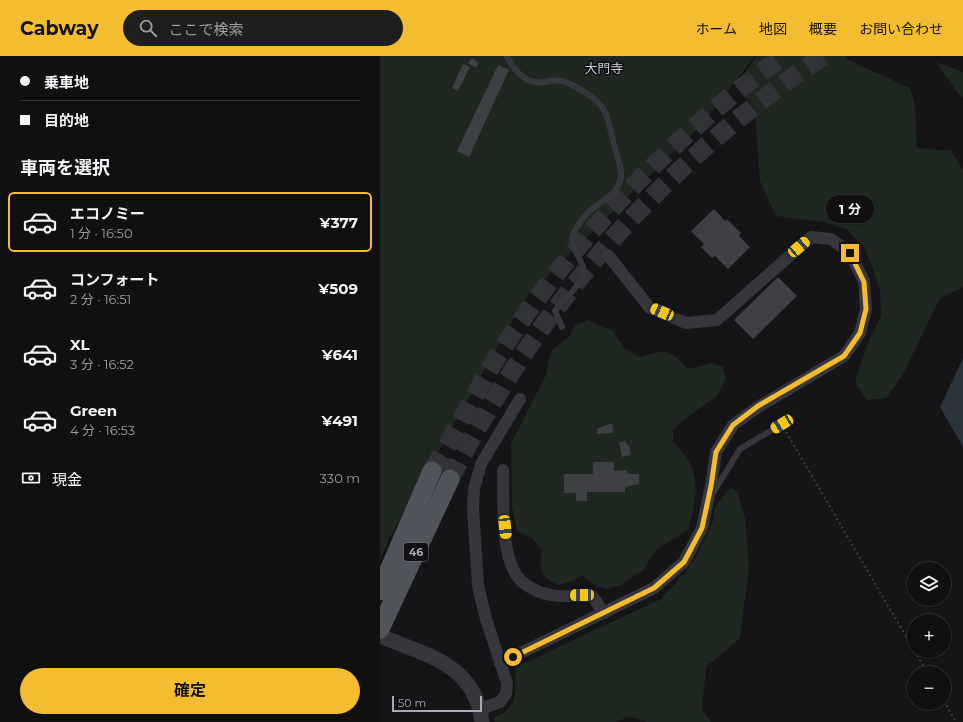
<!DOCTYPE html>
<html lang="ja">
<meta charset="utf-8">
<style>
body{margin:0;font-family:Montserrat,"Noto Sans JP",sans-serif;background:#1e1e1f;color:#f1f3f6;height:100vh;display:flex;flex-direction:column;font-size:15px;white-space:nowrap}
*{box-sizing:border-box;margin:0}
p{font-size:13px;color:#9c9d9f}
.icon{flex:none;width:22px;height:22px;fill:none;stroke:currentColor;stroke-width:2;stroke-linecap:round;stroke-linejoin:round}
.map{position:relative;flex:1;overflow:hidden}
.details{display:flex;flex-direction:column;background:#101011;width:380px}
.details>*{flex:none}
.guide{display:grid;align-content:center;height:88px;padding:0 20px;background:#101011}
.buttons{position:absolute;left:527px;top:506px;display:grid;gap:8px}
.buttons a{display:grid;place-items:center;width:44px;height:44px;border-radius:50%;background:#101011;box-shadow:0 1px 3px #0004,0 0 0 1px #303031;font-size:20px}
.scale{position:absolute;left:12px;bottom:10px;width:90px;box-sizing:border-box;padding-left:4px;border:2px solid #a7abb8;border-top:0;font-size:11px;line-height:14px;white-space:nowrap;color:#a7abb8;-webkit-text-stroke:3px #101012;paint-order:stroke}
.end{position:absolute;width:18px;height:18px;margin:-9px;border:5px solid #f4bc30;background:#111;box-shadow:0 0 0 2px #111}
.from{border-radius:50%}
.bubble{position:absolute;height:28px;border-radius:14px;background:#101011;box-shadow:0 1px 3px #0004,0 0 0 1px #303031;font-size:13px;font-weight:700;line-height:28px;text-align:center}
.car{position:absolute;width:12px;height:24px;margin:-12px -6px;border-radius:5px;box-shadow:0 0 3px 1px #0007;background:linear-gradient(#f5c518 24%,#345 0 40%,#f5c518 0 76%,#345 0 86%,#f5c518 0)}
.guide b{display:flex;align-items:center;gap:14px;height:38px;font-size:15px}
.guide b+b{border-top:1px solid #303031}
.guide i{width:10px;height:10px;background:#f1f3f6}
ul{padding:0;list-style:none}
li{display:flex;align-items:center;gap:12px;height:60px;margin:0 8px 6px;padding:0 12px;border:2px solid transparent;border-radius:6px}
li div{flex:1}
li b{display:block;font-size:15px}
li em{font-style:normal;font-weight:700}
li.current{border-color:#f4bc30}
li>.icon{width:36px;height:36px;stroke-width:1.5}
h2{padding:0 20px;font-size:18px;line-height:48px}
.pay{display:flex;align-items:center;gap:10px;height:44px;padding:0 20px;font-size:15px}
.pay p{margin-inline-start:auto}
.button{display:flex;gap:8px;margin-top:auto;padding:8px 20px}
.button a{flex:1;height:46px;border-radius:24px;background:#f4bc30;color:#111;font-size:16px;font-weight:700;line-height:46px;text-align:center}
header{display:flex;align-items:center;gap:24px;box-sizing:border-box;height:56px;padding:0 20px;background:#f4bc30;color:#111}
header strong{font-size:19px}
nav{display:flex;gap:22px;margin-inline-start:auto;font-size:14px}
.search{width:280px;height:36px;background:#1e1e1f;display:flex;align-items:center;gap:10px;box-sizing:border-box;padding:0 14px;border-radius:22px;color:#9c9d9f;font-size:15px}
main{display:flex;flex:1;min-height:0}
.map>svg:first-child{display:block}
</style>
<header>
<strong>Cabway</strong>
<div class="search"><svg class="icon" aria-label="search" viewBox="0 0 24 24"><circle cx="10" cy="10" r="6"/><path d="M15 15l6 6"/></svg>ここで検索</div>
<nav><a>ホーム</a><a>地図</a><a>概要</a><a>お問い合わせ</a></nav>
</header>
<main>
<section class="details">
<div class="guide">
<b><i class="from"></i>乗車地</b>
<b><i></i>目的地</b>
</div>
<h2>車両を選択</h2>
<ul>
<li class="current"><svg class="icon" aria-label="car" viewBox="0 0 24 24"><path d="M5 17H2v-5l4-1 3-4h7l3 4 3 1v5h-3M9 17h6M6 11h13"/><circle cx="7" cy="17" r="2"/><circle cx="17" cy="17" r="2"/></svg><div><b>エコノミー</b><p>1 分 · 16:50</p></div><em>¥377</em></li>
<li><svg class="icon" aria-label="car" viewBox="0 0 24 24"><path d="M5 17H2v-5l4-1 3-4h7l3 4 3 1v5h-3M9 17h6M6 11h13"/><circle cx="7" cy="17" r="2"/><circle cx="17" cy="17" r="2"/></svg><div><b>コンフォート</b><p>2 分 · 16:51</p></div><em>¥509</em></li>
<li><svg class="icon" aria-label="car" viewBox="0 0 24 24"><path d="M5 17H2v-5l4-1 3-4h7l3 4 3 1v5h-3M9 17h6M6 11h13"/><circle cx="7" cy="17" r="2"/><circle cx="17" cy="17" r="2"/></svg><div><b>XL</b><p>3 分 · 16:52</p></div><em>¥641</em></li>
<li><svg class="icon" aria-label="car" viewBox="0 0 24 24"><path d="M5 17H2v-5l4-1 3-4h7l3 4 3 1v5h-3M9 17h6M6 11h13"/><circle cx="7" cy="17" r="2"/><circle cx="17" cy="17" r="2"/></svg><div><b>Green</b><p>4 分 · 16:53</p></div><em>¥491</em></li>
</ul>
<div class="pay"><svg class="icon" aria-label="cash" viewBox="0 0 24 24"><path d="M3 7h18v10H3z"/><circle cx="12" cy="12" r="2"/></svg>現金<p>330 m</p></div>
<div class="button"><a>確定</a></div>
</section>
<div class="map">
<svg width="583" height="666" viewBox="0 0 583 666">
<rect width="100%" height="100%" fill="#151517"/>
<g fill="#1f2721">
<polygon points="0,0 375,0 322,68 146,241 9,483 0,504"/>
<polygon points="377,0 465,0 468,4 530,32 535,49 537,92 571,95 583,114 583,231 560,242 523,318 506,342 487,344 475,326 487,289 501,260 500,236 493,212 484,192 468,174 443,166 396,160 380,125 375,53 356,30"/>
<polygon points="556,6 583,16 583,41 580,40"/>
<path d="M209 264 219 270 232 274 245 293 259 301 284 295 296 301 308 313 331 307 343 311 346 323 337 340 303 364 293 374V386C323 414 318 438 308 474L277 493 263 514 241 529 225 533 211 527 202 519 190 526 178 529C160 520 159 514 162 494L152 482 137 475 132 451 131 388 167 317 168 305 173 293 189 281 195 269Z"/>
<path d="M350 432 357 435 365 462 369 511 360 582 326 611 322 653 331 666H269L248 661 236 666H115L113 662C143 650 132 636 136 611L281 543 306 515 316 501 333 465 335 451Z"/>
</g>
<polygon fill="#2b333b" points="583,302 583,391 560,351"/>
<g fill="#3f4044">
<polygon points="92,2 99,7 96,12 88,7"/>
<polygon points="83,8 90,11 78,35 72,32"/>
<polygon points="118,9 129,14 89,101 77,95"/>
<polygon points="334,153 345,165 347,163 361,177 359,180 370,191 348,213 335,200 332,202 321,191 324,188 311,175"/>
<polygon points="398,221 417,240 373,283 354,264"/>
<polygon points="232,367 233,377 217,378 217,373"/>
<polygon points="245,385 247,389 249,389 251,399 242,401 239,386"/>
<polygon points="213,406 234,406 234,415 246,414 248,418 259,418 259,428 245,431 245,436 207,436 207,445 196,445 196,437 184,437 184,418 213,418"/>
</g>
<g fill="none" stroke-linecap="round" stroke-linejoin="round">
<g stroke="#323337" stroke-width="19" stroke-dasharray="19 10" stroke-linecap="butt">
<path d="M52 415C78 373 99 328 126 287 188 194 265 111 351 40 369 26 386 12 404 0"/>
<path d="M70 423C161 246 279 112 443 0"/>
</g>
<g stroke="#3c3e43" stroke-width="2" stroke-dasharray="2 3" stroke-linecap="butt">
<polyline points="406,376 534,594"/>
<polyline points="535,595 547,617"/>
<polyline points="564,645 576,666"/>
</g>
<g stroke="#36373c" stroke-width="6">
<path d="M127 0C131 10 143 25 155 26 164 28 173 23 182 25 194 28 218 43 224 54 230 65 231 80 235 92 238 104 245 119 238 130 233 140 221 146 213 152 205 158 197 170 193 179 188 192 207 206 203 220 199 232 182 244 175 255L182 271"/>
<polyline points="333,437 360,393 402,368"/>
</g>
<g stroke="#36373c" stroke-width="12">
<path d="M123 414C124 445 120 490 135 517 142 529 158 537 171 539 185 542 199 538 213 541L224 557"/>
<polyline points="120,607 274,532 304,506 322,472 331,430 336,396 353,369 378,351 464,300 480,277 486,253 484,225 470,197 451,183 431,181 337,264 306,267 270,252 228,199"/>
<polyline points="101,653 120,646 126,638 127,627 106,563 98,530 93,452 94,433 101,408 140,343"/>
</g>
<path stroke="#36373c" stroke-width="15" d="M0 580C46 599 95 608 102 666"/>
<g stroke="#52545b" stroke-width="19">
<polyline points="0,535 52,415"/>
<polyline points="0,573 70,423"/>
</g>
</g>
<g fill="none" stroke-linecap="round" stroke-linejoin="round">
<polyline stroke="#f4bc30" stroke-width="5" points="133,601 274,532 304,506 322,472 331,430 336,396 353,369 378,350 464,300 480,277 486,253 484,226 470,197"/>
</g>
<g text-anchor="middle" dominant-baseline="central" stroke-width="3" stroke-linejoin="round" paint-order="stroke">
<rect fill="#101012" stroke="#7a7c86" stroke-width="1" x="24" y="487" width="24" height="18" rx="3"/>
<g font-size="11" font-weight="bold" fill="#a7abb8">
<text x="36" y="496">46</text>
</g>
<g font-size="13" fill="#c8cbd4" stroke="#101012">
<text x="224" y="12">大門寺</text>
</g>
</g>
</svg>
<div class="buttons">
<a><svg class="icon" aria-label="layers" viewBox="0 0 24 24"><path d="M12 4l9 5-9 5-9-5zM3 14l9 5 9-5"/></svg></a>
<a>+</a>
<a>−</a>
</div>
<div class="scale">50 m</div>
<i class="end from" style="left:133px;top:601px"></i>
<i class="end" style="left:470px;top:197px"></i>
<div class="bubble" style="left:446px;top:139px;width:48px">1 分</div>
<i class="car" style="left:419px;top:191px;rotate:49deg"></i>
<i class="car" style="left:282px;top:256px;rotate:293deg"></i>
<i class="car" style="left:402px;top:368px;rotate:239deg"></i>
<i class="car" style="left:125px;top:471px;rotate:174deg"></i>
<i class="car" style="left:202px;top:539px;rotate:269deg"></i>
</div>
</main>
